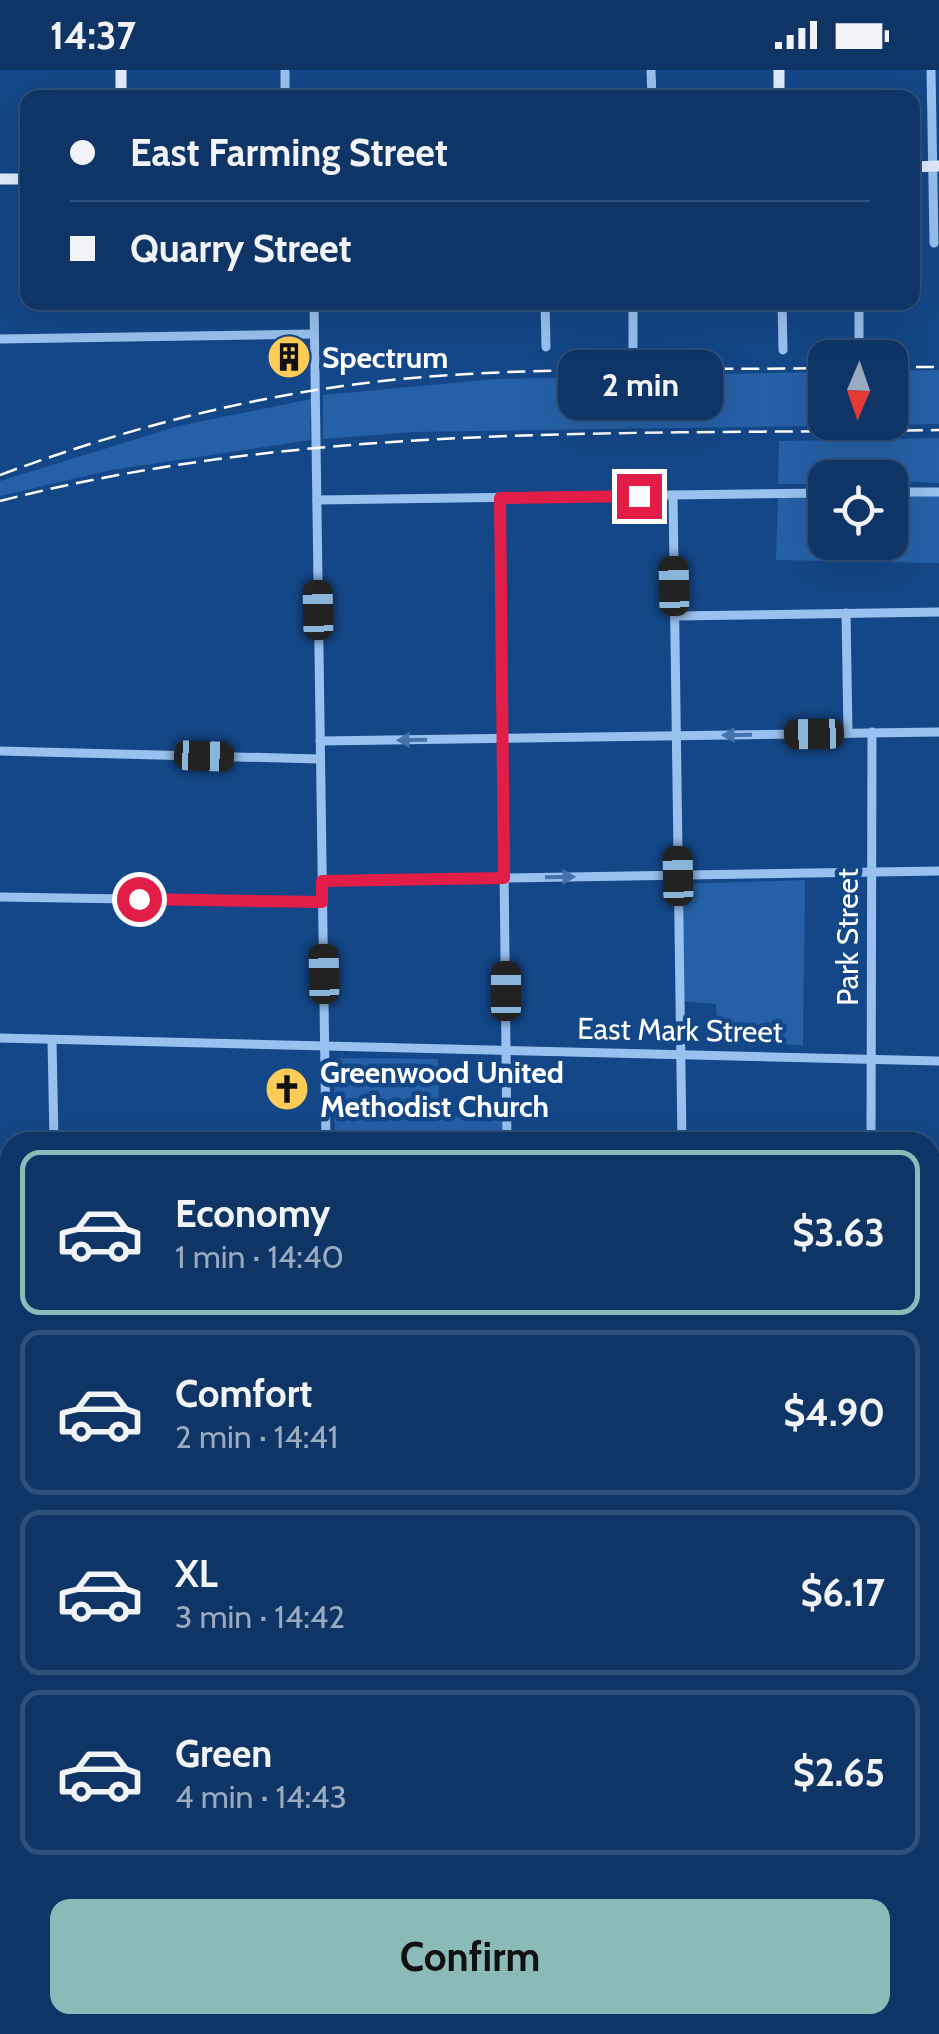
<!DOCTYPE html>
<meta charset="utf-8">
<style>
body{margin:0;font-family:Cabin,sans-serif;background:#183d6c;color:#f1f3f6;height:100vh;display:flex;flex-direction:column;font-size:38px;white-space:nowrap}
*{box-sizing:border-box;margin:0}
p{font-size:32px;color:#9babbf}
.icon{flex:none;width:55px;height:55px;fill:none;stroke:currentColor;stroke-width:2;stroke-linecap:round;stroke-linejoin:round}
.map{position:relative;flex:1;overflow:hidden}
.drawer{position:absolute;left:0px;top:1062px;width:940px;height:902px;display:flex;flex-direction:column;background:#0f3566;border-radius:30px 30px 0 0;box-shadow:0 10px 40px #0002,0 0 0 2px #2f507a}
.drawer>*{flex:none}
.banner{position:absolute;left:20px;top:20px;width:900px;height:220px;border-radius:20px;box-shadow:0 10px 40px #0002,0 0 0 2px #2f507a;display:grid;align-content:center;height:220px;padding:0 50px;background:#0f3566}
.needle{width:65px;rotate:182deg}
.controls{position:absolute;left:808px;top:270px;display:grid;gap:20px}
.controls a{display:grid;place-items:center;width:100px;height:100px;border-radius:20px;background:#0f3566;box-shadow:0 10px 40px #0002,0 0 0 2px #2f507a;font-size:50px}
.end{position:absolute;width:45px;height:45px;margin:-22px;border:12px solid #e11d48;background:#fff;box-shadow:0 0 0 5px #fff}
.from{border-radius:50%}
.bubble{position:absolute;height:70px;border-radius:20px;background:#0f3566;box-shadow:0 10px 40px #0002,0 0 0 2px #2f507a;font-size:32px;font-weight:700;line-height:70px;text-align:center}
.car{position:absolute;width:30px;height:60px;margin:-30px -15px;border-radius:12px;box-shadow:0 0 8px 2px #0007;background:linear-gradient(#222 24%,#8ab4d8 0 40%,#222 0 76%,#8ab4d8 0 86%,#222 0)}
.banner b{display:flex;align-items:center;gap:35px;height:95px;font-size:38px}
.banner b+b{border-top:2px solid #2f507a}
.banner i{width:25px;height:25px;background:#f1f3f6}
ul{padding:18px 0 0;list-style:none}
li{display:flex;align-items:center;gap:30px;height:165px;margin:0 20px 15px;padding:0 30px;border:5px solid #2f507a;border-radius:20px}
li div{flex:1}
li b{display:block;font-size:38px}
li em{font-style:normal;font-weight:700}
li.current{border-color:#8bbbb9}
li>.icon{width:90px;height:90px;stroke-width:1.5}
.cta{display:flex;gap:20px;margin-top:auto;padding:20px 50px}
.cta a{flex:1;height:115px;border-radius:20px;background:#8bbbb9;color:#111;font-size:40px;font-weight:700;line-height:115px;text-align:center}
.status{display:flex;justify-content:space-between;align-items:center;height:70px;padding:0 50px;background:#0f3566;direction:ltr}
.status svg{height:28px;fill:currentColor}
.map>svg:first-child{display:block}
</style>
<div class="status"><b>14:37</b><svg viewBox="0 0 49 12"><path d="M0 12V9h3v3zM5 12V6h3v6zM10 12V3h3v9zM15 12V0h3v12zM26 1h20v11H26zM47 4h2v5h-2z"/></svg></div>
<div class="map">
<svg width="939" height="1964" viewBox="0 0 939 1964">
<rect width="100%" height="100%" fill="#144788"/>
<g fill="#2661a7">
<polygon points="939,300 939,354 412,362 323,369 323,325 496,309 825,302 825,352 890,352 890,301"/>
<polygon points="311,329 310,370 111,400 0,426 0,411 179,356"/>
<polygon points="939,368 939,413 825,408 825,414 778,414 779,371"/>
<polygon points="778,423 825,423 825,472 890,472 890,423 939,423 939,493 776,490"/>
<polygon points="805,810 803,975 717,972 716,934 683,931 682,814"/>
<polygon points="334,988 438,989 439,1046 503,1049 503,1072 335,1072"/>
<polygon points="930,1759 939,1760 934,1964 555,1964 555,1955 930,1955"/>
</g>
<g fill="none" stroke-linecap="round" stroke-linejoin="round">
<g stroke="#99c1ef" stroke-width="9">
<polyline points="651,0 652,28"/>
<polyline points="931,0 934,173"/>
<polyline points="285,28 285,0"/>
<polyline points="314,232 326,1072"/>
<polyline points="545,232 546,277"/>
<polyline points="633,232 633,277"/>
<polyline points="716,232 716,237"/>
<polyline points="782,232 783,280"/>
<polyline points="859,232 859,279"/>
<polyline points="0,269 314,264"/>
<polyline points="890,422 939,422"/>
<polyline points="673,425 682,1072"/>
<polyline points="500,428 507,1072"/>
<polyline points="317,430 825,423"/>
<polyline points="846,543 848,663"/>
<polyline points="675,546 939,542"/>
<polyline points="320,671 939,662"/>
<polyline points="0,681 320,689"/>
<polyline points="322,811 939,801"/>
<polyline points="0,827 322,832"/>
<polyline points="0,968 939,991"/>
<polyline points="52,970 54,1072"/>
<polyline points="871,1072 872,662"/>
<polyline points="0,1121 10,1121"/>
<polyline points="930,1326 939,1326"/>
<polyline points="0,1418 10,1419"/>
<polyline points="930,1492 939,1493"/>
<polyline points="930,1626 939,1626"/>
<polyline points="0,1724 10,1724"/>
<polyline points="930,1754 939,1754"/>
<polyline points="0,1895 10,1895"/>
<polyline points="936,1896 939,1896"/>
<polyline points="232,1964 232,1955"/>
</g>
<g stroke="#e1edff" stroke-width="11">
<polyline points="779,0 779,28"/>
<polyline points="121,28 121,0"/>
<polyline points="912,97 939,96"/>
<polyline points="0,109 28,109"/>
</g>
<g stroke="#fff" stroke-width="2.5" stroke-dasharray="18 8" stroke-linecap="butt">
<polyline points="890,297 939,297"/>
<path d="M0 405C144 351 298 314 452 305 576 297 701 300 825 298"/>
<path d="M0 431C307 352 625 365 939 360"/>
</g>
</g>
<defs><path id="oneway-solid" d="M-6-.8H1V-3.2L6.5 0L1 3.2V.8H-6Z" transform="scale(2.5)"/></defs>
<g fill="#4372ac">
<use href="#oneway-solid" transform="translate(737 665) rotate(179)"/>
<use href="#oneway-solid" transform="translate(412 670) rotate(179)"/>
<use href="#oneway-solid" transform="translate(560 807) rotate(-1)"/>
</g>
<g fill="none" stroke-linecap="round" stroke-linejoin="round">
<polyline stroke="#e11d48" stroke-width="12" points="139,829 322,832 322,811 504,808 500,428 639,426"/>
</g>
<defs>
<symbol id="building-disc" viewBox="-11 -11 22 22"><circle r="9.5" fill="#ffcd57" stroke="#144788"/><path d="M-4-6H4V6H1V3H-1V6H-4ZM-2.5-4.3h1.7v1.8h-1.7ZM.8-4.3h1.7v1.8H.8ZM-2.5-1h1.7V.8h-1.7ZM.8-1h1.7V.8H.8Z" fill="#111"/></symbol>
<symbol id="church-disc" viewBox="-11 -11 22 22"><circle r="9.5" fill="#ffcd57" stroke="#144788"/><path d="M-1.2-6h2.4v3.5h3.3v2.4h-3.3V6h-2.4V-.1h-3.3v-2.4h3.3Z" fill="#111"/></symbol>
</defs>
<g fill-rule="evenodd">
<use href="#building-disc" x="264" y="262" width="50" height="50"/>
<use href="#church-disc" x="262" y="994" width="50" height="50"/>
</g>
<g text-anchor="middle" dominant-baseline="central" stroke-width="9" stroke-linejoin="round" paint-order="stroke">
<g font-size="30" font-weight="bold" fill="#fff" stroke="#144788" text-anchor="start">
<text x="322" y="287">Spectrum</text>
<text x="320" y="1002">Greenwood United<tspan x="320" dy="34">Methodist Church</tspan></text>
</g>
<g font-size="30" fill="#fff" stroke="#144788">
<text transform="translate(847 867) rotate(-90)">Park Street</text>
<text transform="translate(680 960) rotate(1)">East Mark Street</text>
</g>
</g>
</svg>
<div class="controls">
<a><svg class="needle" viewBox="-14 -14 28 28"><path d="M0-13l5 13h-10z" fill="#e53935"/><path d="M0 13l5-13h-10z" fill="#9babbf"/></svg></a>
<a><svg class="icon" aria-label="locate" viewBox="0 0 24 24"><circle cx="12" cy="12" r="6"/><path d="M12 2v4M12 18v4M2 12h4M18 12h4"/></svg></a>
</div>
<i class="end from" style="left:139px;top:829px"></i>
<i class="end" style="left:639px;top:426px"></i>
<div class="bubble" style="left:558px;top:280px;width:165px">2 min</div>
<i class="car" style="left:674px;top:516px;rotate:359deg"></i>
<i class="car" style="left:318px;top:540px;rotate:359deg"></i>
<i class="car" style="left:814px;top:664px;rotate:269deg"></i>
<i class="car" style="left:204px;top:686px;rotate:92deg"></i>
<i class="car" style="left:678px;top:806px;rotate:359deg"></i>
<i class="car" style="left:324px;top:904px;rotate:359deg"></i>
<i class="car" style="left:506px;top:921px;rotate:0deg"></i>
<div class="banner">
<b><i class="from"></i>East Farming Street</b>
<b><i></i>Quarry Street</b>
</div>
<section class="drawer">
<ul>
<li class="current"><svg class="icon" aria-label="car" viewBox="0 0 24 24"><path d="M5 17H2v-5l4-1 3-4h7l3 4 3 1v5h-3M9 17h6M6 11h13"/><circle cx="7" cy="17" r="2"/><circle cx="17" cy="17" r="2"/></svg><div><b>Economy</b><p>1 min · 14:40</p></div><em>$3.63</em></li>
<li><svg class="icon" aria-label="car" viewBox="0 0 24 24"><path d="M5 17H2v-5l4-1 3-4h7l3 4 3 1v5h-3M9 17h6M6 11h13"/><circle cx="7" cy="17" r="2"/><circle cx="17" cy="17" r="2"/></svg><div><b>Comfort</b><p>2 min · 14:41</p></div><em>$4.90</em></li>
<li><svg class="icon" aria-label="car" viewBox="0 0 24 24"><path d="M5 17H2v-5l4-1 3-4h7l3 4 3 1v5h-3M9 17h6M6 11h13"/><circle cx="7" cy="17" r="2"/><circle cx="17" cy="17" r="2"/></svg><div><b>XL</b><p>3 min · 14:42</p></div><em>$6.17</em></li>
<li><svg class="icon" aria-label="car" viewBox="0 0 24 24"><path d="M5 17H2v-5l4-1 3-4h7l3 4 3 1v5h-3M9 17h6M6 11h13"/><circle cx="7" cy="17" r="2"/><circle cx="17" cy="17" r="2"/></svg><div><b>Green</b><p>4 min · 14:43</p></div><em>$2.65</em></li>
</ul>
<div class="cta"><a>Confirm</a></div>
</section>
</div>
